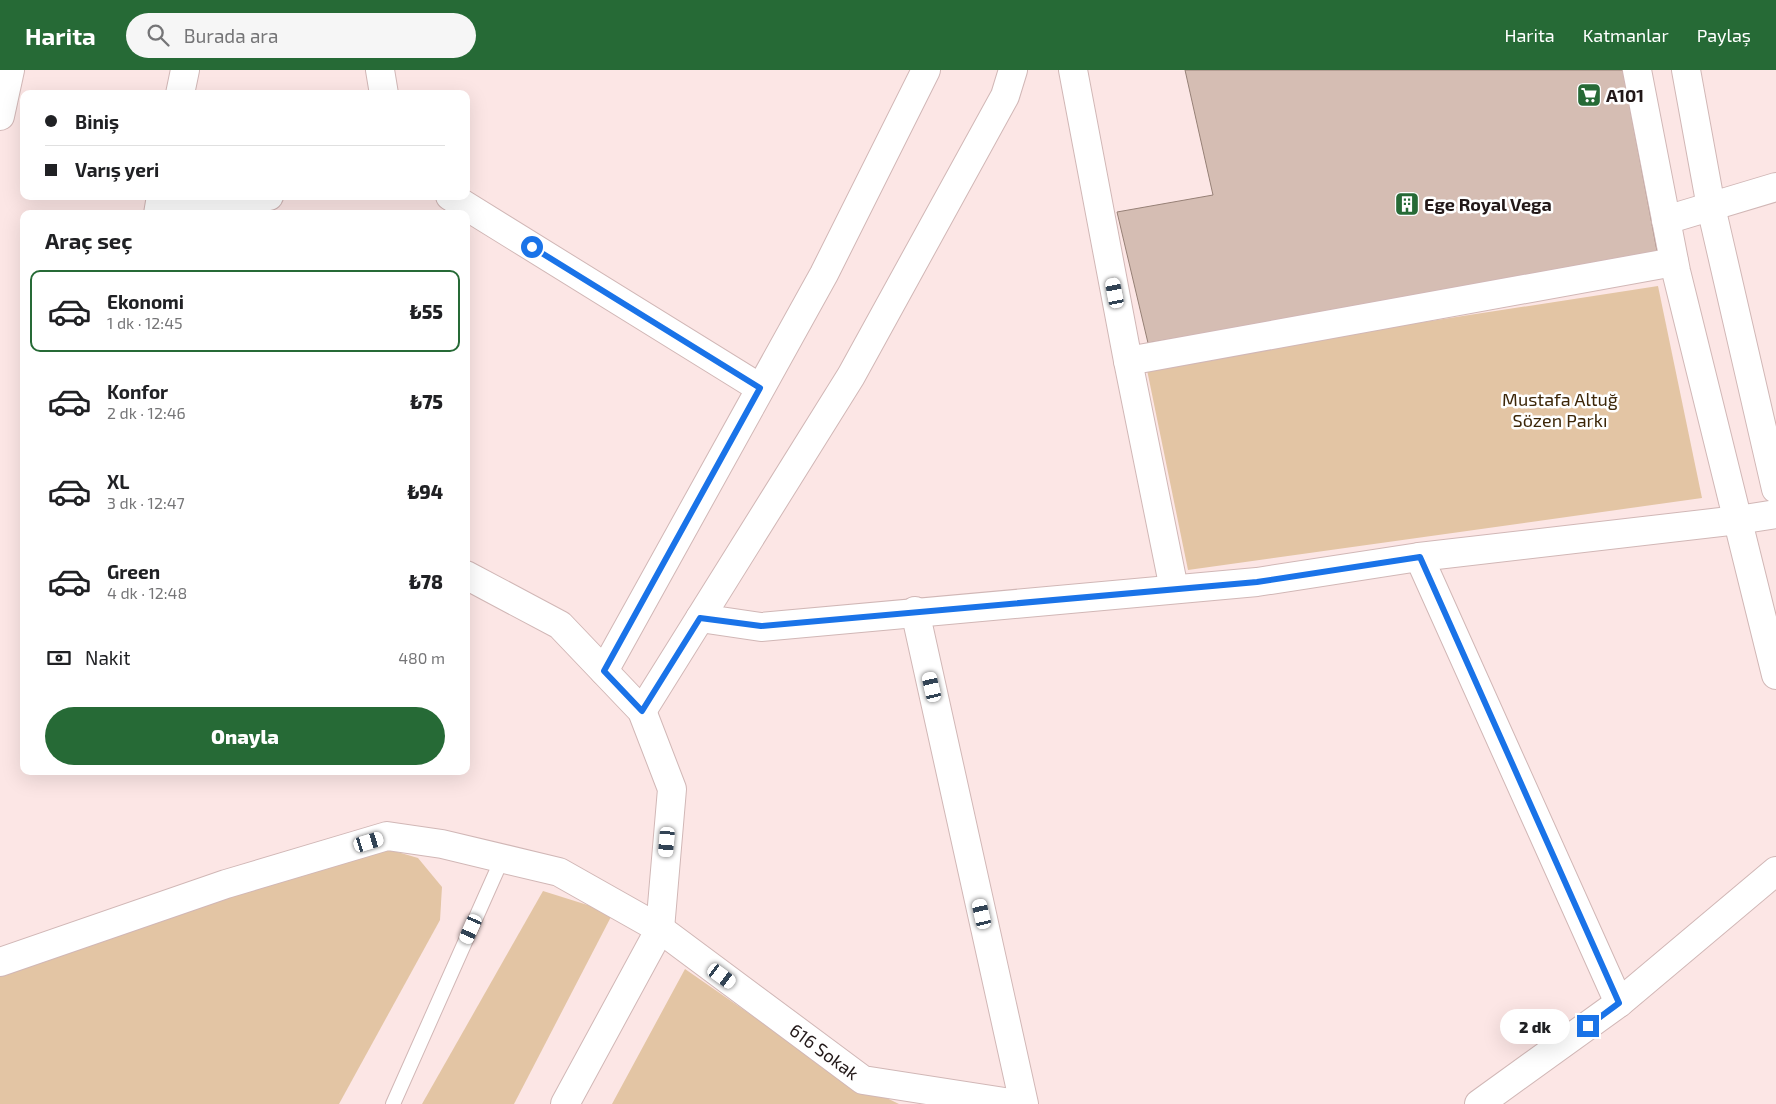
<!DOCTYPE html>
<html lang="tr">
<meta charset="utf-8">
<style>
body{margin:0;font-family:"Exo 2",sans-serif;background:#f6f6f6;color:#202124;height:100vh;display:flex;flex-direction:column;font-size:19px;white-space:nowrap}
*{box-sizing:border-box;margin:0}
p{font-size:16px;color:#757577}
.icon{flex:none;width:28px;height:28px;fill:none;stroke:currentColor;stroke-width:2;stroke-linecap:round;stroke-linejoin:round}
.map{position:relative;flex:1;overflow:hidden}
.side{position:absolute;left:20px;top:140px;width:450px;height:565px;display:flex;flex-direction:column;background:#fff;border-radius:10px;box-shadow:0 5px 20px #0002}
.side>*{flex:none}
.top-card{position:absolute;left:20px;top:20px;width:450px;height:110px;border-radius:10px;box-shadow:0 5px 20px #0002;display:grid;align-content:center;height:110px;padding:0 25px;background:#fff}
.end{position:absolute;width:22px;height:22px;margin:-11px;border:6px solid #1a73e8;background:#fff;box-shadow:0 0 0 2px #fff}
.from{border-radius:50%}
.bubble{position:absolute;height:35px;border-radius:18px;background:#fff;box-shadow:0 5px 20px #0002;font-size:16px;font-weight:800;line-height:35px;text-align:center}
.car{position:absolute;width:15px;height:30px;margin:-15px -8px;border-radius:6px;box-shadow:0 0 4px 1px #0007;background:linear-gradient(#fff 24%,#345 0 40%,#fff 0 76%,#345 0 86%,#fff 0)}
.top-card b{display:flex;align-items:center;gap:18px;height:48px;font-size:19px}
.top-card b+b{border-top:1px solid #e0e0e0}
.top-card i{width:12px;height:12px;background:#202124}
ul{padding:0;list-style:none}
li{display:flex;align-items:center;gap:15px;height:82px;margin:0 10px 8px;padding:0 15px;border:2px solid transparent;border-radius:10px}
li div{flex:1}
li b{display:block;font-size:19px}
li em{font-style:normal;font-weight:800}
li.current{border-color:#266a36}
li>.icon{width:45px;height:45px;stroke-width:1.5}
h2{padding:0 25px;font-size:22px;line-height:60px}
.pay{display:flex;align-items:center;gap:12px;height:55px;padding:0 25px;font-size:19px}
.pay p{margin-inline-start:auto}
.action{display:flex;gap:10px;margin-top:auto;padding:10px 25px}
.action a{flex:1;height:58px;border-radius:30px;background:#266a36;color:#fff;font-size:20px;font-weight:800;line-height:58px;text-align:center}
header{display:flex;align-items:center;gap:30px;box-sizing:border-box;height:70px;padding:0 25px;background:#266a36;color:#fff}
header strong{font-size:24px}
nav{display:flex;gap:28px;margin-inline-start:auto;font-size:18px}
.search{width:350px;height:45px;background:#f6f6f6;display:flex;align-items:center;gap:12px;box-sizing:border-box;padding:0 18px;border-radius:28px;color:#757577;font-size:19px}
.map>svg:first-child{display:block}
</style>
<header>
<strong>Harita</strong>
<div class="search"><svg class="icon" aria-label="search" viewBox="0 0 24 24"><circle cx="10" cy="10" r="6"/><path d="M15 15l6 6"/></svg>Burada ara</div>
<nav><a>Harita</a><a>Katmanlar</a><a>Paylaş</a></nav>
</header>
<div class="map">
<svg width="1776" height="1034" viewBox="0 0 1776 1034">
<defs>
<filter id="shadow"><feDropShadow dx="4.5" dy="4.5" stdDeviation="0" flood-color="#0004"/></filter>
</defs>
<rect width="100%" height="100%" fill="#fce6e5"/>
<g fill="#e3c5a4">
<polygon points="1658,216 1702,428 1188,500 1146,295"/>
<polygon points="384,778 418,788 442,817 440,850 339,1034 0,1034 0,899"/>
<polygon points="543,821 613,843 514,1034 422,1034"/>
<polygon points="685,899 835,1003 899,1034 612,1034"/>
</g>
<polygon fill="#d5bdb3" stroke="#968076" filter="url(#shadow)" points="1185,0 1623,0 1658,186 1148,273 1117,142 1213,125"/>
<g fill="none" stroke-linecap="round" stroke-linejoin="round">
<defs>
<polyline id="lane" points="393,1034 502,789"/>
<g id="street">
<polyline points="380,0 384,24"/>
<polyline points="1073,0 1128,291 1174,519"/>
<polyline points="1637,0 1676,201 1776,605"/>
<polyline points="1686,0 1711,137 1776,419"/>
<polyline points="0,46 10,0"/>
<polyline points="450,126 760,318"/>
<polyline points="173,144 269,126"/>
<polyline points="1666,150 1776,117"/>
<polyline points="1128,291 1674,192"/>
<polyline points="1419,487 1619,933"/>
<polyline points="915,541 1024,1034"/>
<polyline points="700,548 761,557 1257,512 1419,487 1738,450 1776,444"/>
<polyline points="604,601 824,204 926,0"/>
<polyline points="642,641 851,306 1005,26 1013,0"/>
<path id="s1" d="M0 892 226 814 387 766 442 774 559 802 660 859 863 1010 1017 1034"/>
<polyline points="1479,1034 1619,933 1776,801"/>
</g>
<g id="secondary">
<polyline points="180,24 185,0"/>
<polyline points="158,144 161,126"/>
<polyline points="466,505 560,555 642,641 672,719 660,859 565,1034"/>
</g>
</defs>
<use href="#lane" stroke="#d1b7b6" stroke-width="16"/>
<use href="#street" stroke="#d1b7b6" stroke-width="30"/>
<use href="#secondary" stroke="#d1b7b6" stroke-width="30"/>
<use href="#lane" stroke="#fff" stroke-width="14"/>
<use href="#street" stroke="#fff" stroke-width="28"/>
<use href="#secondary" stroke="#fff" stroke-width="28"/>
</g>
<g fill="none" stroke-linecap="round" stroke-linejoin="round">
<polyline stroke="#1a73e8" stroke-width="6" points="532,177 760,318 604,601 642,641 700,548 761,556 1257,512 1420,487 1619,933 1588,956"/>
</g>
<defs>
<symbol id="supermarket-square" viewBox="-11 -11 22 22"><rect x="-9" y="-9" width="18" height="18" rx="4" fill="#266a36" stroke="#fff"/><path d="M-6-5.5h2.5l.6 2H6L4.5 2H-2.5L-4.4-4H-6ZM-1.5 3.2a1.3 1.3 0 1 0 .1 0ZM3 3.2a1.3 1.3 0 1 0 .1 0Z" fill="#fff"/></symbol>
<symbol id="building-square" viewBox="-11 -11 22 22"><rect x="-9" y="-9" width="18" height="18" rx="4" fill="#266a36" stroke="#fff"/><path d="M-4-6H4V6H1V3H-1V6H-4ZM-2.5-4.3h1.7v1.8h-1.7ZM.8-4.3h1.7v1.8H.8ZM-2.5-1h1.7V.8h-1.7ZM.8-1h1.7V.8H.8Z" fill="#fff"/></symbol>
</defs>
<g fill-rule="evenodd">
<use href="#supermarket-square" x="1575" y="11" width="28" height="28"/>
<use href="#building-square" x="1393" y="120" width="28" height="28"/>
</g>
<g text-anchor="middle" dominant-baseline="central" stroke-width="5" stroke-linejoin="round" paint-order="stroke">
<g font-size="18" font-weight="bold" fill="#221818" stroke="#fff" text-anchor="start">
<text x="1606" y="25">A101</text>
<text x="1424" y="134">Ege Royal Vega</text>
</g>
<g font-size="18" fill="#3c2608" stroke="#fff">
<text x="1560" y="329">Mustafa Altuğ<tspan x="1560" dy="21">Sözen Parkı</tspan></text>
</g>
<g font-size="18" fill="#221818" stroke="#fff">
<text stroke="none"><textPath href="#s1" startOffset="904">616 Sokak</textPath></text>
</g>
</g>
</svg>
<i class="end from" style="left:532px;top:177px"></i>
<i class="end" style="left:1588px;top:956px"></i>
<div class="bubble" style="left:1500px;top:939px;width:70px">2 dk</div>
<i class="car" style="left:1115px;top:223px;rotate:349deg"></i>
<i class="car" style="left:932px;top:617px;rotate:347deg"></i>
<i class="car" style="left:369px;top:772px;rotate:73deg"></i>
<i class="car" style="left:667px;top:772px;rotate:185deg"></i>
<i class="car" style="left:982px;top:844px;rotate:347deg"></i>
<i class="car" style="left:471px;top:859px;rotate:204deg"></i>
<i class="car" style="left:722px;top:906px;rotate:126deg"></i>
<div class="top-card">
<b><i class="from"></i>Biniş</b>
<b><i></i>Varış yeri</b>
</div>
<section class="side">
<h2>Araç seç</h2>
<ul>
<li class="current"><svg class="icon" aria-label="car" viewBox="0 0 24 24"><path d="M5 17H2v-5l4-1 3-4h7l3 4 3 1v5h-3M9 17h6M6 11h13"/><circle cx="7" cy="17" r="2"/><circle cx="17" cy="17" r="2"/></svg><div><b>Ekonomi</b><p>1 dk · 12:45</p></div><em>₺55</em></li>
<li><svg class="icon" aria-label="car" viewBox="0 0 24 24"><path d="M5 17H2v-5l4-1 3-4h7l3 4 3 1v5h-3M9 17h6M6 11h13"/><circle cx="7" cy="17" r="2"/><circle cx="17" cy="17" r="2"/></svg><div><b>Konfor</b><p>2 dk · 12:46</p></div><em>₺75</em></li>
<li><svg class="icon" aria-label="car" viewBox="0 0 24 24"><path d="M5 17H2v-5l4-1 3-4h7l3 4 3 1v5h-3M9 17h6M6 11h13"/><circle cx="7" cy="17" r="2"/><circle cx="17" cy="17" r="2"/></svg><div><b>XL</b><p>3 dk · 12:47</p></div><em>₺94</em></li>
<li><svg class="icon" aria-label="car" viewBox="0 0 24 24"><path d="M5 17H2v-5l4-1 3-4h7l3 4 3 1v5h-3M9 17h6M6 11h13"/><circle cx="7" cy="17" r="2"/><circle cx="17" cy="17" r="2"/></svg><div><b>Green</b><p>4 dk · 12:48</p></div><em>₺78</em></li>
</ul>
<div class="pay"><svg class="icon" aria-label="cash" viewBox="0 0 24 24"><path d="M3 7h18v10H3z"/><circle cx="12" cy="12" r="2"/></svg>Nakit<p>480 m</p></div>
<div class="action"><a>Onayla</a></div>
</section>
</div>
